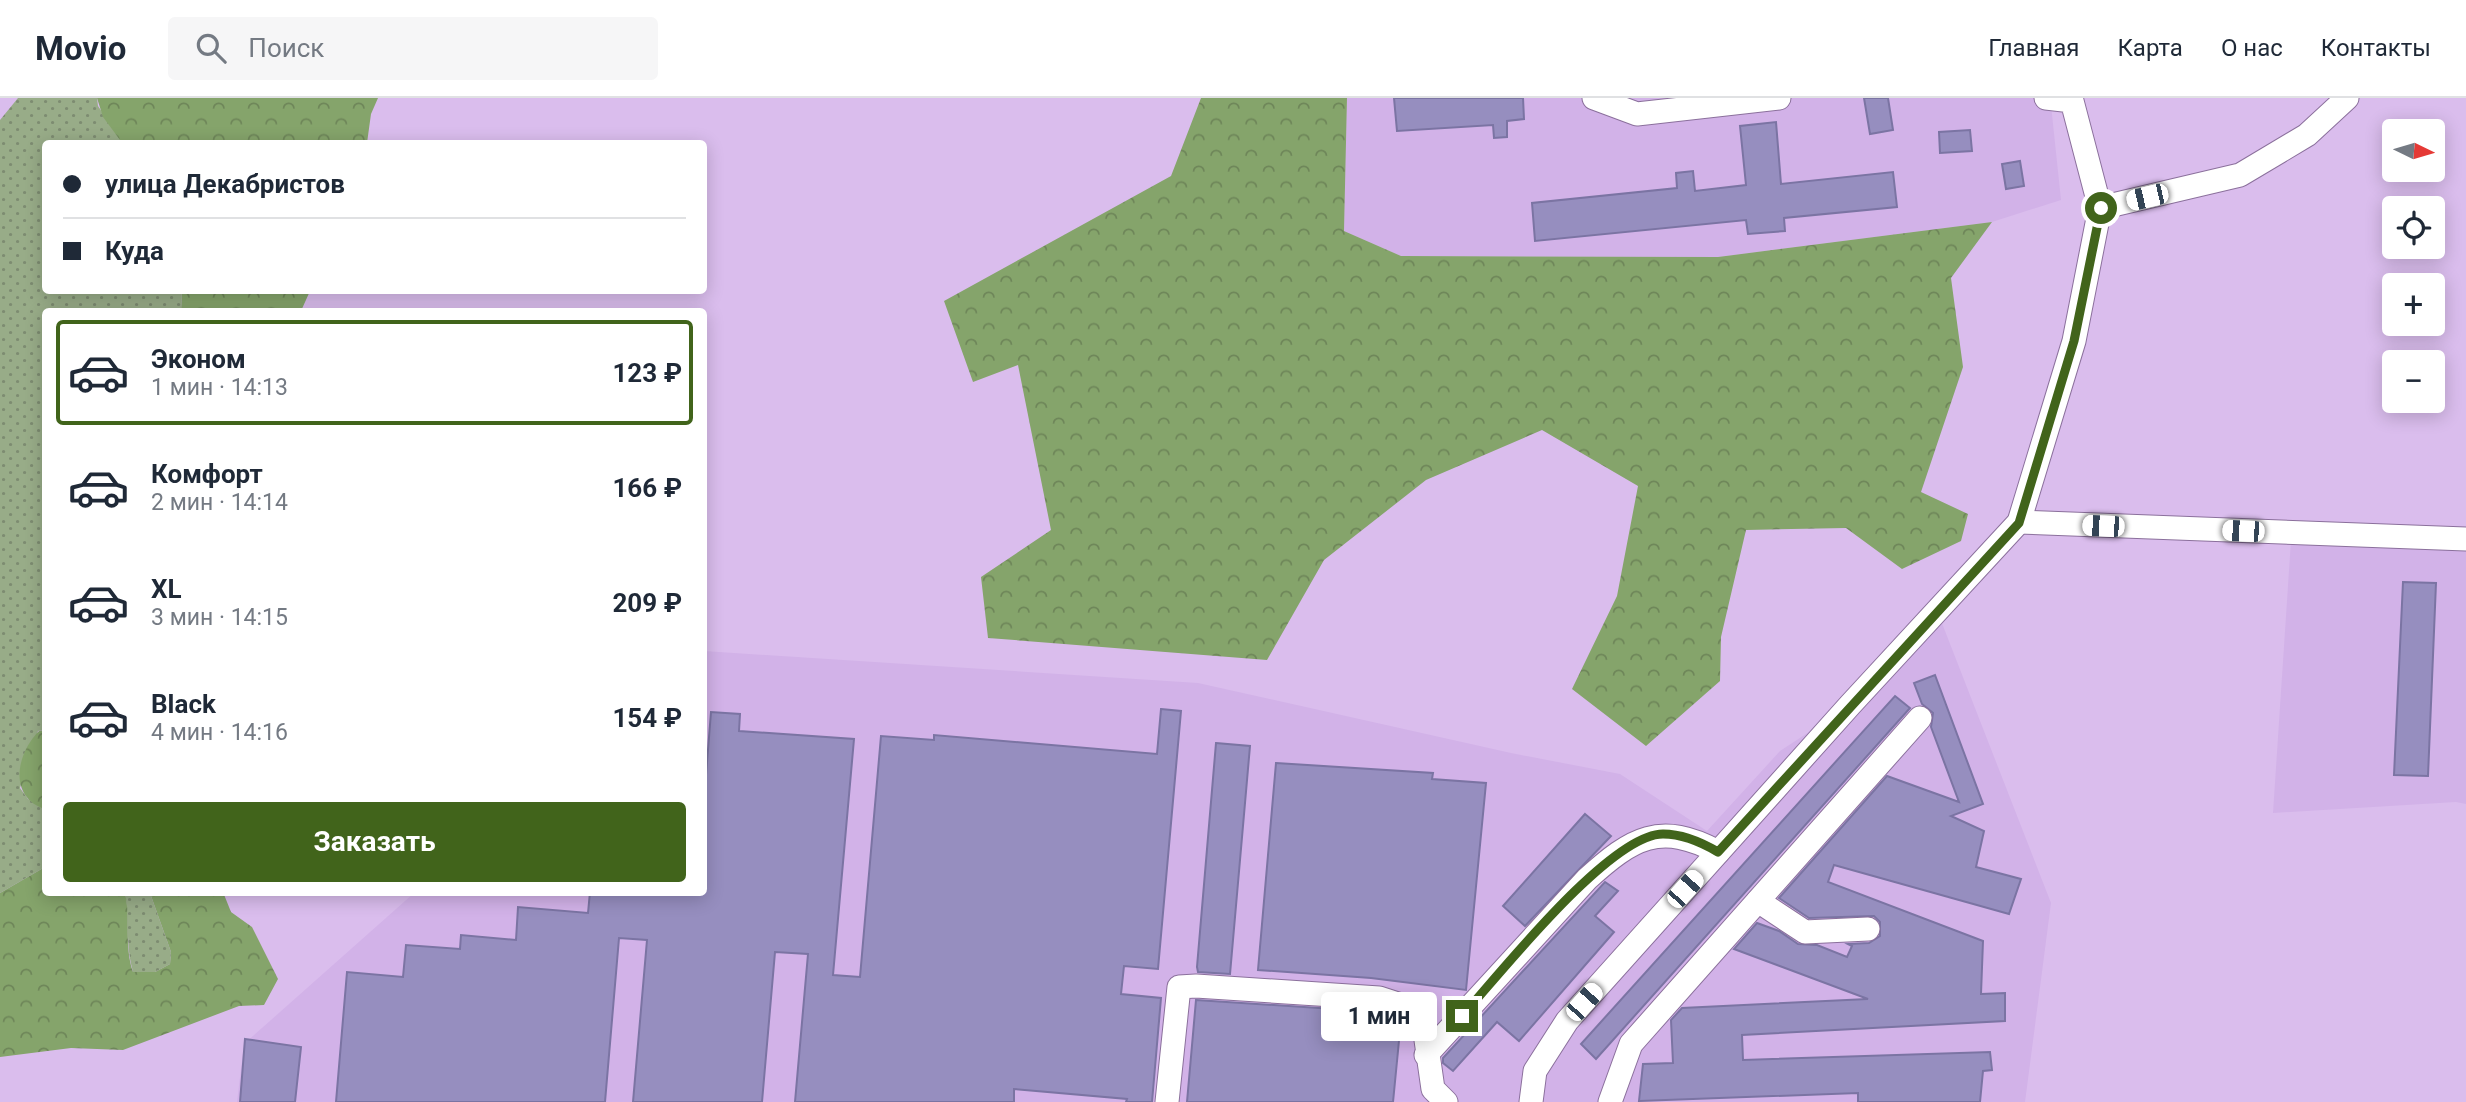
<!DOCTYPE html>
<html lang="ru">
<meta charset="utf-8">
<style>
body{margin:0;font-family:Roboto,sans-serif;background:#f6f6f7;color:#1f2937;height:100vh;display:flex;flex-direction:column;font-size:26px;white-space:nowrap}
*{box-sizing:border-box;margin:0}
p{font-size:23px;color:#747a83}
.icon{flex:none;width:38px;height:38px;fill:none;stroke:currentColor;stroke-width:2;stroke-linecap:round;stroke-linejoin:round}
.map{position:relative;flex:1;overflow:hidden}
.side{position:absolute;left:42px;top:210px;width:665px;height:588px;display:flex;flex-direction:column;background:#fff;border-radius:7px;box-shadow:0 4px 18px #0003}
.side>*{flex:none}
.banner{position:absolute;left:42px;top:42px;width:665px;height:154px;border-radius:7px;box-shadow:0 4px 18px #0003;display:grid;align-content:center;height:154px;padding:0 21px;background:#fff}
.needle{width:46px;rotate:95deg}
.fabs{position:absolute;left:2382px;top:21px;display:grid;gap:14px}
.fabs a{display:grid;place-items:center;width:63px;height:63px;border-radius:7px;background:#fff;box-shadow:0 4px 18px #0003;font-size:35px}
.end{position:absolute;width:32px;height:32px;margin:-16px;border:9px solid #41641b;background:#fff;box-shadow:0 0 0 4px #fff}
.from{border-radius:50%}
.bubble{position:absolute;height:49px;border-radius:7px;background:#fff;box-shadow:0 4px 18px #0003;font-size:23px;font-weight:700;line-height:49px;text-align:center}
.car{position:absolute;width:21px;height:42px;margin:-21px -10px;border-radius:9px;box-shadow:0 0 5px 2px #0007;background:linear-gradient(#fff 24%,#345 0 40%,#fff 0 76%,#345 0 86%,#fff 0)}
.banner b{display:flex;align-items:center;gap:24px;height:66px;font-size:26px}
.banner b+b{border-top:2px solid #e0e1e3}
.banner i{width:18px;height:18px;background:#1f2937}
ul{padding:12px 0 0;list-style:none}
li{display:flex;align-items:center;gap:21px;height:105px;margin:0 14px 10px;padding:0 7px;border:4px solid transparent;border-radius:7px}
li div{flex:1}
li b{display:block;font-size:26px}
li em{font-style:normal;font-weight:700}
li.on{border-color:#41641b}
li>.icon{width:63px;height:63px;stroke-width:1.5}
.action{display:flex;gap:14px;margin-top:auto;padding:14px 21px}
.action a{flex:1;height:80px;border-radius:7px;background:#41641b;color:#fff;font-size:28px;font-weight:700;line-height:80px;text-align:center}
header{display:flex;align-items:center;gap:42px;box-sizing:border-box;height:98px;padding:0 35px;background:#fff;border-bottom:2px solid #e0e1e3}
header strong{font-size:33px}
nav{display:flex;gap:38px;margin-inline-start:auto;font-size:24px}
.search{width:490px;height:63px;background:#f6f6f7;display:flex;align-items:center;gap:18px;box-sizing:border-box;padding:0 24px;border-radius:7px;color:#747a83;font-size:26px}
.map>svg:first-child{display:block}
</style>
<header>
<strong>Movio</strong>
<div class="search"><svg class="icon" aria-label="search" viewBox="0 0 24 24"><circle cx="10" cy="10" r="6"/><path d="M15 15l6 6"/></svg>Поиск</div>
<nav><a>Главная</a><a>Карта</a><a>О нас</a><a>Контакты</a></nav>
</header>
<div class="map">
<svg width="2466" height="1004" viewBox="0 0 2466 1004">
<defs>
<pattern id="grass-dots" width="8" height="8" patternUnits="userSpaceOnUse" patternTransform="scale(1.75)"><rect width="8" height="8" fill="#98ac88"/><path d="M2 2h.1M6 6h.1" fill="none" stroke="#7d8c71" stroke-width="1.8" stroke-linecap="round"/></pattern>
<pattern id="forest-crowns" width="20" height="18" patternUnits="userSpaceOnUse" patternTransform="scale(1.75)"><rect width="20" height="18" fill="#85a46b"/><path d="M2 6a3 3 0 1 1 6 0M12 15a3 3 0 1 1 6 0" fill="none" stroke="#6e8659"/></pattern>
</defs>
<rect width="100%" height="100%" fill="#dabded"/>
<g fill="#d2b2e8">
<polygon points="1347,0 2040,0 2051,7 2061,102 1992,124 1718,159 1401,158 1344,133"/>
<polygon points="2292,427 2466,439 2466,706 2456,704 2273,715"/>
<polygon points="1938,515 2051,805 2025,1004 237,1004 244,946 414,795 704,794 704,553 1198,585 1511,655 1620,676 1707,733 1780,653 1850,607"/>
</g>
<g fill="url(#grass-dots)">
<polygon points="18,0 97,0 98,8 123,45 46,46 46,192 182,193 181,213 46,214 45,632 38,633 20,690 28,701 45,711 45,769 0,795 0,22"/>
<path d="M125 795H150L171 854 170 866 155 874H133C125 847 130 822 125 795Z"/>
</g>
<g fill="url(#forest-crowns)">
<polygon points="97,0 378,0 371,16 367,45 123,46 103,19"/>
<polygon points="1201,0 1347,0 1344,133 1401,158 1718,159 1992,124 1951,180 1963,269 1921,394 1968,416 1961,443 1902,471 1846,430 1746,432 1721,539 1720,583 1646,648 1572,591 1617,498 1638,388 1542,332 1426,382 1324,462 1267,562 988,540 981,479 1051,432 1018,267 973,284 944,203 1171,78"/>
<polygon points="182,193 182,192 310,193 301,213 181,213"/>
<path d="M45 632H46L45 711C8 699 16 656 39 633Z"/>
<path d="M45 769 46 794 125 795C131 821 124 847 133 874H155L170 866 171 854 150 795 223 794 231 814 252 829 278 881 264 907 239 908 123 952 71 950 0 959V795Z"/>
</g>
<g fill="#968ebf" stroke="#7b74a3" stroke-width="2">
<polygon points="1394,0 1523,0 1524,21 1507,23 1507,39 1494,40 1493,27 1397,33"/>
<polygon points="1864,0 1888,0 1893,32 1870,36"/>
<polygon points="1776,24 1781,86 1893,74 1897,109 1784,120 1785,133 1748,136 1746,122 1535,143 1532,105 1677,90 1676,75 1693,73 1695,93 1746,87 1740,28"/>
<polygon points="1970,32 1972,53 1940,55 1939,34"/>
<polygon points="2020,63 2024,88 2006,91 2002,66"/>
<polygon points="2403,484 2436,485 2428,678 2394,677"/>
<polygon points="1935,577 1983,706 1951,718 1984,733 1976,769 2021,781 2009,816 1834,767 1828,784 1983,843 1981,896 2005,895 2005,923 1742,937 1743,962 1990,954 1992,972 1983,973 1980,1004 1858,1004 1858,995 1639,1003 1643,966 1673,965 1671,922 1682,910 1868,901 1734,851 1757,825 1779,833 1798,846 1817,847 1847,859 1852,848 1848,846 1869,845 1880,838 1880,824 1874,818 1809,820 1779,800 1887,678 1959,704 1931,629 1933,615 1922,606 1914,585"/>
<polygon points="1895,598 1910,610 1596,961 1581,946"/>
<polygon points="1161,611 1181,613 1158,871 1124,868 1121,896 1161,900 1152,1004 1126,1004 1127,1001 1014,991 1014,1004 795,1004 808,856 775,854 762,1004 633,1004 647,842 619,840 605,1004 336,1004 347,874 403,879 406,847 460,851 461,837 516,842 518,809 588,815 590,794 704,794 704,702 711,614 740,616 739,633 854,641 833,877 860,879 881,638 934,642 934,637 1157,656"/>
<polygon points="1216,645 1250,648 1230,876 1198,874 1197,869"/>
<polygon points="1276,665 1433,675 1432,681 1486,685 1466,892 1371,880 1258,872"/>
<polygon points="1585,716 1611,738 1525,828 1503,808"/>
<polygon points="1605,784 1618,793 1595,818 1614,834 1519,943 1497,924 1453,973 1443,965 1443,960"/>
<polygon points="1196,902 1349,912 1401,922 1393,1004 1187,1004"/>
<polygon points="245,941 301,949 295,1004 240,1004"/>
</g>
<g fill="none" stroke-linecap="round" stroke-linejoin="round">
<defs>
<g id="minor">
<polyline points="1594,0 1637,16 1779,0"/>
<polyline points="2100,110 2240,77 2307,37 2347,0"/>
<polyline points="2019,424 2466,441"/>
<polyline points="1758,803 1805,834 1868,831"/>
<path d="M1426 957 1587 781C1632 740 1660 723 1718 754"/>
<polyline points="1167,1004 1179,889 1196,888 1379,900 1422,914 1433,991 1446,1004"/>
<polyline points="1531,1004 1535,973 1567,923 1850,607 2019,424 2074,243 2100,110 2072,3 2046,0"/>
<polyline points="1610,1004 1631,946 1920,620"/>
</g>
</defs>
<use href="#minor" stroke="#8b709c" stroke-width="25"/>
<use href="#minor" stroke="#fff" stroke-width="23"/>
</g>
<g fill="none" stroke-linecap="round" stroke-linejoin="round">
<path stroke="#41641b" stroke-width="9" d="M1462 918C1499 877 1610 736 1663 736 1683 736 1701 744 1718 754L2019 425 2074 243 2101 110"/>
</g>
</svg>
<div class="fabs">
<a><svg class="needle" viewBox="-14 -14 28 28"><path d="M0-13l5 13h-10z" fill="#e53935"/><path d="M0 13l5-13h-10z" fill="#747a83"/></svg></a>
<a><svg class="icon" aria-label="locate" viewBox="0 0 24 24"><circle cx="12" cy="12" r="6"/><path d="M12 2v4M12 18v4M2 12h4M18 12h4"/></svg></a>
<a>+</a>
<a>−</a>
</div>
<i class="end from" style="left:2101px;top:110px"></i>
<i class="end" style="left:1462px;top:918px"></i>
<div class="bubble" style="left:1321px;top:894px;width:116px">1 мин</div>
<i class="car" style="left:2147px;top:99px;rotate:257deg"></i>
<i class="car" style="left:2103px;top:428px;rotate:272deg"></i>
<i class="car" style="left:2243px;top:433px;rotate:272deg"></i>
<i class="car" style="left:1685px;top:791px;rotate:42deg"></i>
<i class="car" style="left:1584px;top:904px;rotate:42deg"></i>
<div class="banner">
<b><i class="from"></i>улица Декабристов</b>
<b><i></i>Куда</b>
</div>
<section class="side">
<ul>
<li class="on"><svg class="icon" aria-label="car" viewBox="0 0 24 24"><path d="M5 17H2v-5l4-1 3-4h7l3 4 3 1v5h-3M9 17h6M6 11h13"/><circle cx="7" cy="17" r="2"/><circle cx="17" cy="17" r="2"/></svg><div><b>Эконом</b><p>1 мин · 14:13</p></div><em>123 ₽</em></li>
<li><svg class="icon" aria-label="car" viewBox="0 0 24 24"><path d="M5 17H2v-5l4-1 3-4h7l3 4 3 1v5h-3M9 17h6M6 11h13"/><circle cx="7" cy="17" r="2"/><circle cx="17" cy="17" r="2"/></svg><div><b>Комфорт</b><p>2 мин · 14:14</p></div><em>166 ₽</em></li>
<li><svg class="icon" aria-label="car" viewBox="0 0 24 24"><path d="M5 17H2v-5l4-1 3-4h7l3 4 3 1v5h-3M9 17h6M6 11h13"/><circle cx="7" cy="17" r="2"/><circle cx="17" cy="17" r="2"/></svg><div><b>XL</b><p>3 мин · 14:15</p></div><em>209 ₽</em></li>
<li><svg class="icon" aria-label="car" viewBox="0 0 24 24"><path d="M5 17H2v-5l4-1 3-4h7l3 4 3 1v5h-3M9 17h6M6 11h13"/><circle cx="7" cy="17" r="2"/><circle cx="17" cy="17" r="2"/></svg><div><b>Black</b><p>4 мин · 14:16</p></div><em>154 ₽</em></li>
</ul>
<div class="action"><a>Заказать</a></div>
</section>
</div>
